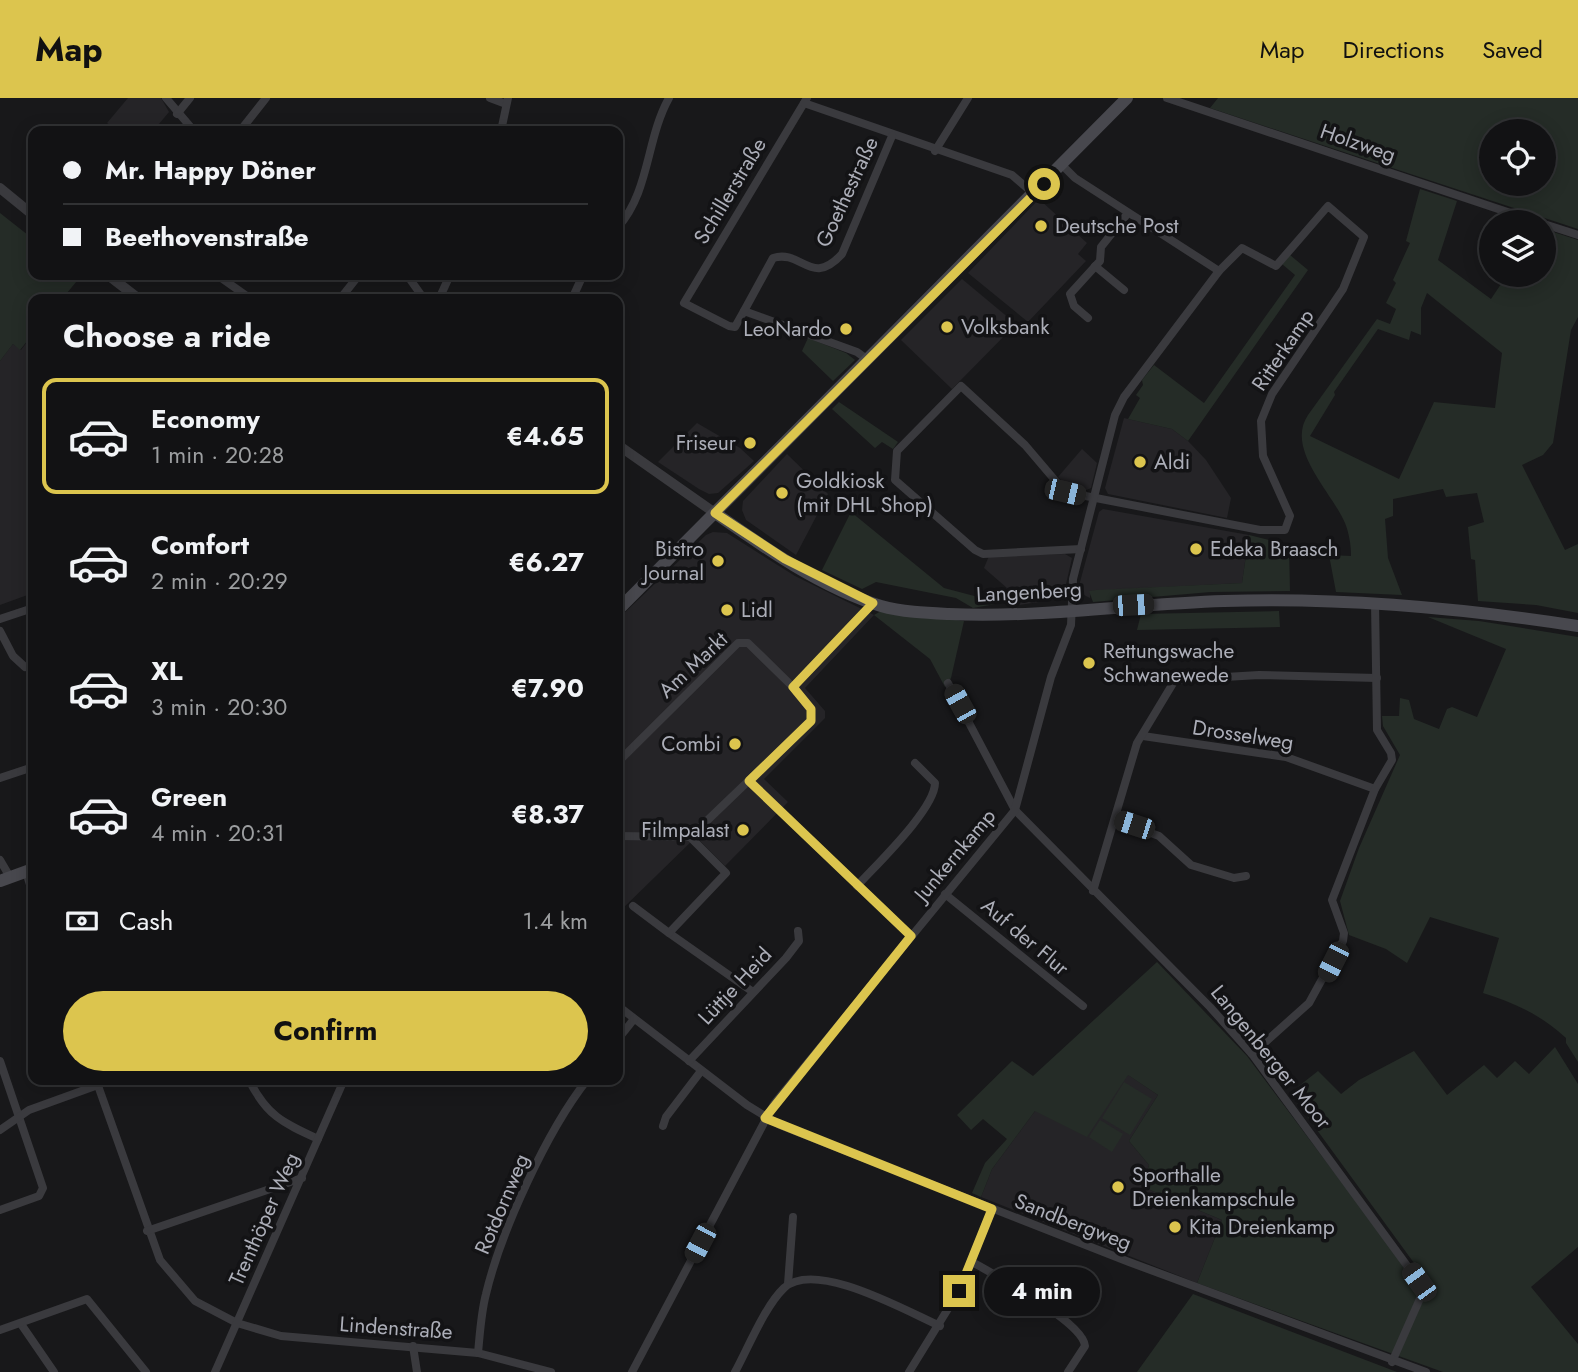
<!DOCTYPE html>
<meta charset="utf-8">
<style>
body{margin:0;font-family:Jost,sans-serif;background:#1b1b1d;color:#f1f3f6;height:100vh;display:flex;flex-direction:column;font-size:26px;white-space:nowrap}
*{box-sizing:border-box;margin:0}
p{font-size:23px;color:#9c9ea0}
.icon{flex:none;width:38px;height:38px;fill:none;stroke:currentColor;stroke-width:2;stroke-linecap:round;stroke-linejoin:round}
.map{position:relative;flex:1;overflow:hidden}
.side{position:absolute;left:28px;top:196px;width:595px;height:791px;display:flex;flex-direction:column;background:#121214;border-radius:14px;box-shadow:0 4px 18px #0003,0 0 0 2px #313234}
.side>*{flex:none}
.guide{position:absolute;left:28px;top:28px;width:595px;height:154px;border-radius:14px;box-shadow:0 4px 18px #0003,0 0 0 2px #313234;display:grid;align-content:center;height:154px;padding:0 35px;background:#121214}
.controls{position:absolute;left:1479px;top:21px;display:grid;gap:14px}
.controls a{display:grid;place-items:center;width:77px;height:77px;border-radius:50%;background:#121214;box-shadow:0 4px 18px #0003,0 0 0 2px #313234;font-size:35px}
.end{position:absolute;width:32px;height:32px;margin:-16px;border:9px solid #dcc54e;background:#111;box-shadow:0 0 0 4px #111}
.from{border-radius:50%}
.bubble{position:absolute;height:49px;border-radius:24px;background:#121214;box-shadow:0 4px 18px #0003,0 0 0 2px #313234;font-size:23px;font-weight:700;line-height:49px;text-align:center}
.car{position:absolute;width:21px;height:42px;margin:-21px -10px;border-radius:9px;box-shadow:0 0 5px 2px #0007;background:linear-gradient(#222 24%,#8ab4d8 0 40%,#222 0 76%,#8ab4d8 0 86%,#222 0)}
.guide b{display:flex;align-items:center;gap:24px;height:66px;font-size:26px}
.guide b+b{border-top:2px solid #313234}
.guide i{width:18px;height:18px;background:#f1f3f6}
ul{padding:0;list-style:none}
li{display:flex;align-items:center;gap:21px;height:116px;margin:0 14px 10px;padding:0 21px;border:4px solid transparent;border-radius:14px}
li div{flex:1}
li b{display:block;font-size:26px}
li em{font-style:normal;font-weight:700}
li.selected{border-color:#dcc54e}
li>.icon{width:63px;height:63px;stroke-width:1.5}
h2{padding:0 35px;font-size:32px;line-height:84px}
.pay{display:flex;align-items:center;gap:18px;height:77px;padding:0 35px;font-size:26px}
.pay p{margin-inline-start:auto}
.button{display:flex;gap:14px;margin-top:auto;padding:14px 35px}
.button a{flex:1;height:80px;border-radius:42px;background:#dcc54e;color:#111;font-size:28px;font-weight:700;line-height:80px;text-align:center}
header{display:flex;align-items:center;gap:42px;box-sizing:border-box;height:98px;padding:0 35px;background:#dcc54e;color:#111}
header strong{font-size:33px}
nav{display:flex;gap:38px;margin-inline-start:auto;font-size:24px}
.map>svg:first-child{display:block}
</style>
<header>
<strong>Map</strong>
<nav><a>Map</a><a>Directions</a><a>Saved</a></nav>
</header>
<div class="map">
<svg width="1578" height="1274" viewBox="0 0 1578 1274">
<rect width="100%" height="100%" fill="#18181a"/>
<g fill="#252427">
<polygon points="128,0 161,0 169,14 153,33 119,33 107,25"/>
<polygon points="1039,101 1087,145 1078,156 1086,163 1028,224 968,175"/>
<polygon points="962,181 1016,226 952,291 901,242"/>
<polygon points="33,236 33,417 30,421 33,424 33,495 0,507 0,263 13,246 21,252"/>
<polygon points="1124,320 1172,331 1188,343 1206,362 1231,400 1227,420 1108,396 1105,390"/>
<polygon points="697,325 740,350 754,363 718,395 709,396 699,391 658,364"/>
<polygon points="1082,351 1097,365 1091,390 1082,394 1068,390 1058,379"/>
<polygon points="787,356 828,396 796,457 746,422 742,412 743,403"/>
<polygon points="1103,411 1249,437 1242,485 1090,493 1090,500 1086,498 1081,495 1080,484 1099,414"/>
<polygon points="713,434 727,435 795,478 874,517 805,590 825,613 825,620 764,681 788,704 725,768 696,739 618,815 618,521 706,437"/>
<polygon points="1065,456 1072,460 1064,495 1059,501 1019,507 996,503 1007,490 984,470 989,458"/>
<polygon points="1127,976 1158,997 1129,1043 1149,1067 1143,1089 1222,1122 1197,1185 981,1099 992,1071 1035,1013"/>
</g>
<g fill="#252c27" fill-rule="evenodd">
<path d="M1218 0H1578V131L1210 10ZM1491 33H1544V86H1491Z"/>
<path d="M1420 91 1457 103 1438 162 1491 201 1507 177H1544V131L1578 142V219L1571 232 1553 345 1543 357 1522 367 1565 452 1578 446V515L1536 507 1478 503 1475 462 1471 461 1468 429 1484 424 1477 395 1446 399 1443 391 1393 401V418L1385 421 1388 460 1402 497 1336 494 1329 457 1351 458C1351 447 1349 435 1345 425 1332 394 1285 351 1308 317L1377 221 1390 226 1396 211 1386 205 1396 185 1393 182 1410 145 1406 143ZM1427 195 1502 255 1495 310 1434 304 1399 381 1310 338 1335 297 1334 294 1378 231 1409 242 1411 233 1421 237V210Z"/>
<polygon points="0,115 33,141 33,177 81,178 62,201 33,201 33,236 20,252 13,246 0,263"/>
<polygon points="1290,157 1308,172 1188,343 1172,331 1128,321 1140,300 1136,297 1143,287 1142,282 1154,267 1204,305 1295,177 1282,166"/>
<polygon points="808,240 846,255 855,262 833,283 802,253"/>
<polygon points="839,304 898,344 893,351 882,344 875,350 832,311"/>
<polygon points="851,414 944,490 1001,505 973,510 956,500 876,484 862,491 822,472"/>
<polygon points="1249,437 1289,447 1290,493 1211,494 1093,504 1089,493 1096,492 1242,485"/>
<polygon points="883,512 964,523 951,580 945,589 930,561 874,517"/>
<polygon points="1279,513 1280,529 1137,532 1141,516"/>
<path d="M1428 519 1479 523 1578 539V964L1566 945V940C1541 917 1515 905 1483 895L1499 840 1430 819 1407 865 1386 851 1349 837 1340 803 1359 750 1400 657 1383 628 1382 618H1399L1400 600 1409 602 1414 621 1439 631 1447 611 1452 609 1477 619 1506 551Z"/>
<polygon points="1157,864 1247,958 1414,1181 1422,1176 1290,995 1318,973 1341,996 1359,982 1414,953 1447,997 1484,967 1497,980 1515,963 1529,976 1555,949 1578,986 1578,1149 1531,1189 1578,1246 1578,1274 1443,1274 1197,1185 1222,1122 1143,1089 1149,1067 1129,1043 1158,997 1128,977 1087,1039 1035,1013 992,1071 981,1099 972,1095 985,1065 1007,1041 983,1021 971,1032 957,1017 1012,963 1033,978"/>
<polygon points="1124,984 1152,1001 1130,1037 1102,1020"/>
<polygon points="1100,1022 1123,1036 1112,1054 1089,1039"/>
<polygon points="1193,1196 1397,1274 1137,1274"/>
</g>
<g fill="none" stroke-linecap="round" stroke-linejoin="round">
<g stroke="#3a3a3e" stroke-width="8">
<polyline points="166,0 194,33"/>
<polyline points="490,0 506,6"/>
<polyline points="807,0 684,205 729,228 735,229 744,213 857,254 868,262"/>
<polyline points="1167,0 1537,124"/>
<polyline points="804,5 1012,77 1034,96"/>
<polyline points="177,16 190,0"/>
<polyline points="240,33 266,0"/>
<polyline points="501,33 508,0"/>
<polyline points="935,53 968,0"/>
<polyline points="1544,126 1578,137"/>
<path d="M618 129C650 93 646 41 669 0"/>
<polyline points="1095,168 1124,192"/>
<polyline points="217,177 251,201"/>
<polyline points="407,177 424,201"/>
<polyline points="340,201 359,177"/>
<polyline points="439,201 450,177"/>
<polyline points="572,201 583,177"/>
<path d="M744 213 773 160C802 151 811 190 842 156L892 38"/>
<polyline points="1088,220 1074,208 1070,196 1100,163 1101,149 1128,115"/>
<polyline points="1081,451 983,456 975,452 895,382 897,353 961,288 1025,347 1065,394 1260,432 1285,432 1290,418 1263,358 1261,323 1272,296 1343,191 1364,139 1328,108 1276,168 1242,150 1219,173"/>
<polyline points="0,521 33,510"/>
<polyline points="0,533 13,558 25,569"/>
<polyline points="948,585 1015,712 1210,909 1252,956 1419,1184 1422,1196 1392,1264"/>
<polyline points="1143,638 1286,659 1375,691"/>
<polyline points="618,664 738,545 748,545 793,589 873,505"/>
<polyline points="0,680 33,669"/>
<polyline points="749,683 911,838"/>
<polyline points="1116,722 1159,738 1191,767 1234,780 1246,778"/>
<polyline points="618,738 690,739 811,623 811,611 793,589"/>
<polyline points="690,739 726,775 669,835 753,894"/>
<polyline points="0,762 10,779"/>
<polyline points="26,774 33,796"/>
<path d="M857 788C876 767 935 711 935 685L915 665"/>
<polyline points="1093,793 1137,645 1175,582 1259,577 1377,580"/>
<polyline points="945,796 1083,908"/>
<polyline points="633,808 669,835"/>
<polyline points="618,908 747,1007 780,1027 1129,1164 1426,1274"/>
<polyline points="618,941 634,921"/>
<polyline points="1252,956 1309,905 1343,843 1344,835 1332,802 1375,691 1392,662 1391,655 1377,632 1375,505"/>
<polyline points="0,963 43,1090 39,1098 0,1112"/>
<polyline points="689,963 786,860 799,843 798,833"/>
<polyline points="96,982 160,1162 195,1203 237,1225 281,1238 478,1255 551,1274"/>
<path d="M249 982C267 1018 283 1025 318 1041"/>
<polyline points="663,1028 666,1019 701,973"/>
<polyline points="0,1032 29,1012 98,987"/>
<polyline points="147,1133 302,1080"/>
<path d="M972 1164C995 1177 1083 1224 1085 1248L1068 1274"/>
<polyline points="788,1186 793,1119"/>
<polyline points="21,1226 54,1274"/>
<polyline points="0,1232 87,1201 146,1274"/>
<polyline points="413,1248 417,1274"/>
<path d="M478 1255C480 1235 481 1215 486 1196 501 1133 547 1033 587 982"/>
<polyline points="215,1274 344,982"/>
<polyline points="632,1274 774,1006 1015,712 1051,579 1071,527 1073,481 1115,317 1124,299 1219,173 1075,80 1062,67"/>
<path d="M735 1274C748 1250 765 1208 784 1190 815 1161 906 1213 940 1228"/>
<polyline points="909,1274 959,1193 992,1111"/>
</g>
<g stroke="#3a3a3e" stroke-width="10">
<polyline points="0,90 33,117"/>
<polyline points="108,177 139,201"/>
<polyline points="618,347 715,415"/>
</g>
<g stroke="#48484e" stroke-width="12">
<path d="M715 415C765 450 822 490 881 508 902 514 927 515 949 516 1041 520 1133 506 1224 503 1343 499 1461 510 1578 528"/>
<polyline points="618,512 1127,0"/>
<polyline points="0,783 33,771"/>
</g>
</g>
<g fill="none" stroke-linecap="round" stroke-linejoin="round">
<polyline stroke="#dcc54e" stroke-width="9" points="959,1193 992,1111 765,1020 911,838 749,683 811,623 811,611 793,589 873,505 785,461 715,415 1044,86"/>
</g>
<g fill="#dcc54e" stroke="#131315" stroke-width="2.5">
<circle cx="1041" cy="128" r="7"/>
<circle cx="947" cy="229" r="7"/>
<circle cx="846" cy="231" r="7"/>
<circle cx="750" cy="345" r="7"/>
<circle cx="1140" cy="364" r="7"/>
<circle cx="782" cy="395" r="7"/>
<circle cx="1196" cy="451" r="7"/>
<circle cx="718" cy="463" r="7"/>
<circle cx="727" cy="512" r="7"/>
<circle cx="1089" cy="565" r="7"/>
<circle cx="735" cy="646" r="7"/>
<circle cx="743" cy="732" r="7"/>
<circle cx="1118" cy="1089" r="7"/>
<circle cx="1175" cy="1129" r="7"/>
</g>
<g text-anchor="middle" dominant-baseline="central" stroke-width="7" stroke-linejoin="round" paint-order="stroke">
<g font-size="21" fill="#acaeb8" stroke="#131315">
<text transform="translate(1358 45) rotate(19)">Holzweg</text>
<text transform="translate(730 93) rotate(-59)">Schillerstraße</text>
<text transform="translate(847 94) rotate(-65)">Goethestraße</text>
<text transform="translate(1283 252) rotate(-56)">Ritterkamp</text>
<text transform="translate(1029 494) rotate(-3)">Langenberg</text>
<text transform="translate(693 567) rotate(-43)">Am Markt</text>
<text transform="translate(1243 637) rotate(9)">Drosselweg</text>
<text transform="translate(955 757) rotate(-50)">Junkernkamp</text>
<text transform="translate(1025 839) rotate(40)">Auf der Flur</text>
<text transform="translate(735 888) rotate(-47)">Lüttje Heid</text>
<text transform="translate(1271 959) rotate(51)">Langenberger Moor</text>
<text transform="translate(502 1106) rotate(-67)">Rotdornweg</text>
<text transform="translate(264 1121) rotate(-66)">Trenthöper Weg</text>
<text transform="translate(1073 1124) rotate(21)">Sandbergweg</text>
<text transform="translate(396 1230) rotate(4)">Lindenstraße</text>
</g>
<g font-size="21" fill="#acaeb8" stroke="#131315" text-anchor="start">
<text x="1055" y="128">Deutsche Post</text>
<text x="961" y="229">Volksbank</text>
<text x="832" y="231" text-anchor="end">LeoNardo</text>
<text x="736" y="345" text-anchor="end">Friseur</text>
<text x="1154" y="364">Aldi</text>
<text x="796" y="383">Goldkiosk<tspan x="796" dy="24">(mit DHL Shop)</tspan></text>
<text x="704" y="451" text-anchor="end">Bistro<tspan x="704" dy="24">Journal</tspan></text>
<text x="1210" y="451">Edeka Braasch</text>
<text x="741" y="512">Lidl</text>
<text x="1103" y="553">Rettungswache<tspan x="1103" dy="24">Schwanewede</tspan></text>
<text x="721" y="646" text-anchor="end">Combi</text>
<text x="729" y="732" text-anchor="end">Filmpalast</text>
<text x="1132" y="1077">Sporthalle<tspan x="1132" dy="24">Dreienkampschule</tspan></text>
<text x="1189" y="1129">Kita Dreienkamp</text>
</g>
</g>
</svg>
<div class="controls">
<a><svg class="icon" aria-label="locate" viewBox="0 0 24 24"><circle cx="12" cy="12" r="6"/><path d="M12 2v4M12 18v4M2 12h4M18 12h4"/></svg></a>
<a><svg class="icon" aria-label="layers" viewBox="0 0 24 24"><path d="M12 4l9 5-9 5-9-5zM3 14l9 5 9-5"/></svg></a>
</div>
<i class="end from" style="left:1044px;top:86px"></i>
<i class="end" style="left:959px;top:1193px"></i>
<div class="bubble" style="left:984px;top:1169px;width:116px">4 min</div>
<i class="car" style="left:1065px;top:394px;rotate:103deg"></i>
<i class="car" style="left:1133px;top:507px;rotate:87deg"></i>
<i class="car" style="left:960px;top:606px;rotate:331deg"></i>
<i class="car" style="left:1134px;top:727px;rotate:288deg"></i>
<i class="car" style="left:1333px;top:864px;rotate:207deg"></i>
<i class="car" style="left:700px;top:1145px;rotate:208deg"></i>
<i class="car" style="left:1419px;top:1184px;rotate:324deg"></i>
<div class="guide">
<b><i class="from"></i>Mr. Happy Döner</b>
<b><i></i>Beethovenstraße</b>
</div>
<section class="side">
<h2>Choose a ride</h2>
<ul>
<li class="selected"><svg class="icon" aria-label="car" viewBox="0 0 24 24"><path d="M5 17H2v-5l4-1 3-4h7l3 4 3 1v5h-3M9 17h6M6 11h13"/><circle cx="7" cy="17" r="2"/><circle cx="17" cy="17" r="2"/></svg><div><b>Economy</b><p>1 min · 20:28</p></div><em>€4.65</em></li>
<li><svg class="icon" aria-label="car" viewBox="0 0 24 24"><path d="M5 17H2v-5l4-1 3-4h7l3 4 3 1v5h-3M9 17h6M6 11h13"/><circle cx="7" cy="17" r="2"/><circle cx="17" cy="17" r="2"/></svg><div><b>Comfort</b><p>2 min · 20:29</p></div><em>€6.27</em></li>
<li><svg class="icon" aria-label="car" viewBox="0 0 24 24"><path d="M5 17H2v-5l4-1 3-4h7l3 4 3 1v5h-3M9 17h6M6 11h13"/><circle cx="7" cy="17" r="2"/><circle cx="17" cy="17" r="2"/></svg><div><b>XL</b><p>3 min · 20:30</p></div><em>€7.90</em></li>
<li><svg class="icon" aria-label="car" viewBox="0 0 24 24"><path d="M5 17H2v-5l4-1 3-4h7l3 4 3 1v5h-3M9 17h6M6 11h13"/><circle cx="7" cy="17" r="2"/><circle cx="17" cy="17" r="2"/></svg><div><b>Green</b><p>4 min · 20:31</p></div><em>€8.37</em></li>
</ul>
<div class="pay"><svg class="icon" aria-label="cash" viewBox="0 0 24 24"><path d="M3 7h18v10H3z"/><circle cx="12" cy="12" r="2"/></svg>Cash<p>1.4 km</p></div>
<div class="button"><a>Confirm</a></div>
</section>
</div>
